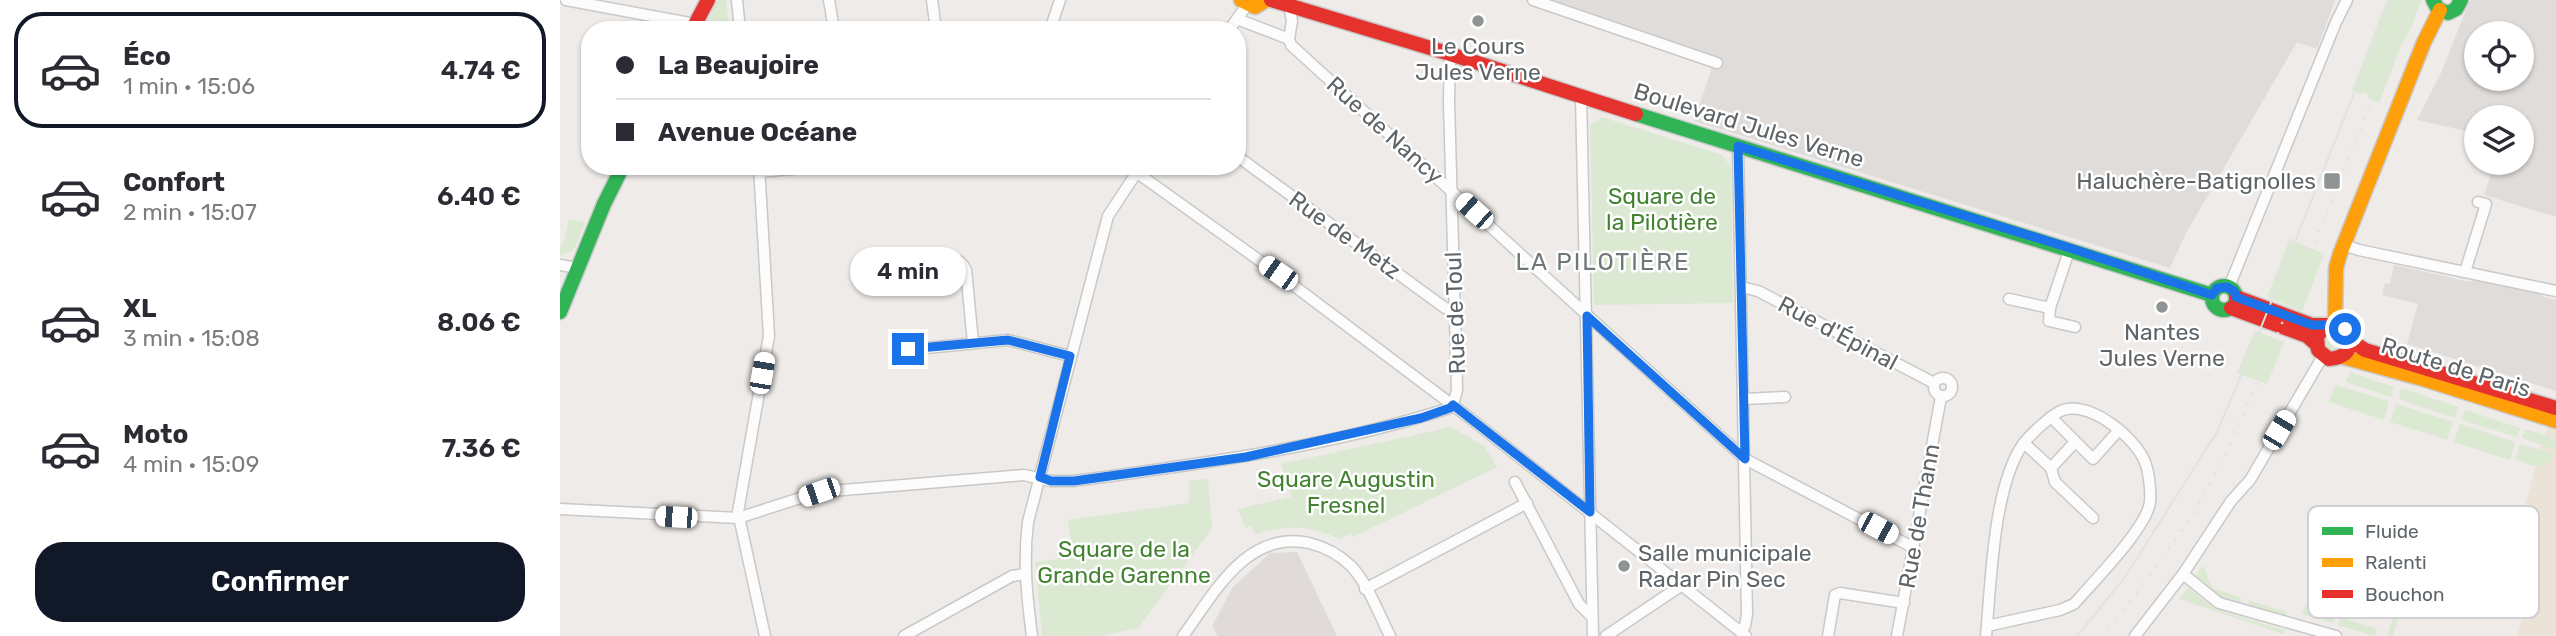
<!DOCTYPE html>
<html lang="fr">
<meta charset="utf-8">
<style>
body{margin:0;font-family:Rubik,sans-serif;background:#f7f7f7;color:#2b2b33;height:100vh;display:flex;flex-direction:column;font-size:26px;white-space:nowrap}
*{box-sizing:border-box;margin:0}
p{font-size:23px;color:#7c7c81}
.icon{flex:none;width:38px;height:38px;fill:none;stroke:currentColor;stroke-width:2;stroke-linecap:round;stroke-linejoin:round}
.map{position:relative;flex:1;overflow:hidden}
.sheet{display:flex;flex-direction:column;background:#fff;width:560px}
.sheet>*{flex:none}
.banner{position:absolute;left:21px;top:21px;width:665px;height:154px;border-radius:28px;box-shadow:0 2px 5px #0004;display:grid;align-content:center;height:154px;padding:0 35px;background:#fff}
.tools{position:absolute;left:1904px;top:21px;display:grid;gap:14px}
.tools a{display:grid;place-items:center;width:70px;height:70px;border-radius:50%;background:#fff;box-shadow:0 2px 5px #0004;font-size:35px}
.end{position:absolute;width:32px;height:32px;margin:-16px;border:9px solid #1a73e8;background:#fff;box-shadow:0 0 0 4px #fff}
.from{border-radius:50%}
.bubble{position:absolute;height:49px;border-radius:24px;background:#fff;box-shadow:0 2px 5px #0004;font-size:23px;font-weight:600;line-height:49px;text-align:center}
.car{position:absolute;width:21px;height:42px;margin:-21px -10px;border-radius:9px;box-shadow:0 0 5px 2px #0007;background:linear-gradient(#fff 24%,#345 0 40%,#fff 0 76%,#345 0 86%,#fff 0)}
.banner b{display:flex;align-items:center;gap:24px;height:66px;font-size:26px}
.banner b+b{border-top:2px solid #e1e1e2}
.banner i{width:18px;height:18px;background:#2b2b33}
ul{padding:12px 0 0;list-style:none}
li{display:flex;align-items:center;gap:21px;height:116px;margin:0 14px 10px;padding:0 21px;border:4px solid transparent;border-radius:28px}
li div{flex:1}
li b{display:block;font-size:26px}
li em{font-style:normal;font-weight:600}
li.selected{border-color:#111827}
li>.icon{width:63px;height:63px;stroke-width:1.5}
.primary-button{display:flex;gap:14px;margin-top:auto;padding:14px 35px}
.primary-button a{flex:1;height:80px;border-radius:28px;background:#111827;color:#fff;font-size:28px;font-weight:600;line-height:80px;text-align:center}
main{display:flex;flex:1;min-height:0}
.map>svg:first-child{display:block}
</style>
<main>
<section class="sheet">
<ul>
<li class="selected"><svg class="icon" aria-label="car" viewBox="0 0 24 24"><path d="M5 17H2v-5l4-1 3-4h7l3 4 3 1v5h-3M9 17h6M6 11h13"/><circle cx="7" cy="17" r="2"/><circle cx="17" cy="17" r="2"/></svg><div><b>Éco</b><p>1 min · 15:06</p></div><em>4.74 €</em></li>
<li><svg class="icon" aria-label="car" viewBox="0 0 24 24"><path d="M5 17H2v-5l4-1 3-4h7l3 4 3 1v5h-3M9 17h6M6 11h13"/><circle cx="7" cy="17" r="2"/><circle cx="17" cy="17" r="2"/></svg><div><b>Confort</b><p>2 min · 15:07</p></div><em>6.40 €</em></li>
<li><svg class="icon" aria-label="car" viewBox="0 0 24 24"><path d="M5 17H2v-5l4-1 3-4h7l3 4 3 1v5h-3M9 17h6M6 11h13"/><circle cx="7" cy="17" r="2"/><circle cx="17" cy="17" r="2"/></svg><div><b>XL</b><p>3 min · 15:08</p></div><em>8.06 €</em></li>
<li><svg class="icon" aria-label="car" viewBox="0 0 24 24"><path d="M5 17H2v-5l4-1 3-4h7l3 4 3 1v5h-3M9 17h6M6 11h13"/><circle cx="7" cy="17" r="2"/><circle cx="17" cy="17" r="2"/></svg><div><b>Moto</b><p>4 min · 15:09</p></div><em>7.36 €</em></li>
</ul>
<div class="primary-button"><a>Confirmer</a></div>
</section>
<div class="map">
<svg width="1996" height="636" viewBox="0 0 1996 636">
<rect width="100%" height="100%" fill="#eeebe8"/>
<polygon fill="#ebe2d8" points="1988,424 1996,427 1996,636 1957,636 1976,565 1950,557"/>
<g fill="#dfdcda" fill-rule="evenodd">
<polygon points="992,0 1775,0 1757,49 1737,42 1626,233 1610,268 1134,121 1156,56"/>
<path d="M1910 0H1996V217L1924 195 1935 163H1962V117H1916V133L1857 120 1881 73ZM1916 33H1962V79H1916Z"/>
<polygon points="1834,265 1910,282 1916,279 1980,293 1983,297 1996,300 1996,391 1847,344 1858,304 1822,295 1825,283 1830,284"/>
</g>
<polygon fill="#e0dbd8" points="737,552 777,636 658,636 652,626 673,587 710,553"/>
<g fill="#dbe9d3">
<polygon points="158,0 166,0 169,26 168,27 148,19"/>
<polygon points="1827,0 1861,0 1852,26 1840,48 1819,103 1808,98 1809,95 1803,92 1801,95 1792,90"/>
<polygon points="1042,117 1162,155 1171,167 1173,303 1034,305 1030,126"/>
<polygon points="9,219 25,222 14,250 0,256 1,244 3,245"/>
<polygon points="1730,239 1764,254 1742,311 1707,297"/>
<polygon points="1695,331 1724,342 1707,384 1677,373"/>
<circle cx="1774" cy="342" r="9"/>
<polygon points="1790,372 1834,387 1831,397 1786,382"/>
<polygon points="1775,385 1829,401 1824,420 1769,402"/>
<polygon points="1841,388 1898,407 1895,418 1839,399"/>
<polygon points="1836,404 1893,422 1887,440 1830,422"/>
<polygon points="1905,410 1960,428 1957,437 1902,420"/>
<polygon points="1900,424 1955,442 1950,460 1894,442"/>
<path d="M891 427 924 446 937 467 793 537 791 533 780 539C746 524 729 525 695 534L691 526 686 528 678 509 731 497 721 464Z"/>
<polygon points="1965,429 1996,439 1996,450 1962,438"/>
<path d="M1960 444 1994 454C1980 474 1976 466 1955 459Z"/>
<polygon points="648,479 652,528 578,628 541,636 482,636 475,562 513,557 508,520 629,503 629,481"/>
<polygon points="1643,565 1652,588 1680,597 1683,608 1661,601 1634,578"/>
<polygon points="1628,588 1657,610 1724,630 1723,634 1619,599"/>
<polygon points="1840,594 1845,596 1833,636 1827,636"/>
<polygon points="1688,600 1727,612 1725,617 1691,608"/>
<polygon points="1745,606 1776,616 1773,623 1742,614"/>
<polygon points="1781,617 1817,629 1815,636 1778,625"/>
</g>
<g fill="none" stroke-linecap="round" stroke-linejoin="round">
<defs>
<g id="street">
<polyline points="6,0 135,24"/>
<polyline points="177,0 180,30"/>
<polyline points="269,0 274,30"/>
<polyline points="372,0 376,30"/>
<polyline points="973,0 1157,63"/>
<polyline points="729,5 732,21 729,39"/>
<polyline points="677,19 729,39 731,45 1185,459 1354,548"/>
<polyline points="490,30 500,0"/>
<polyline points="669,30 687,5"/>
<polyline points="890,53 889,102 897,390 893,405"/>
<polyline points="1021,96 1033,636"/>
<polyline points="1178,146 1187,614 1185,626 1181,632"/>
<polyline points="677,156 885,308 895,311"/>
<polyline points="199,166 209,336 178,512 205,636"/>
<polyline points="200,172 267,166"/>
<polyline points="576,172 717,273 911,419 1186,636"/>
<polyline points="1784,245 1799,250 1996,291"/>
<polyline points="1510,248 1490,308 1489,321 1515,327"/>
<polyline points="0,265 17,268"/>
<path d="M335 271C346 265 386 257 398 261 403 263 403 265 406 270L413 343"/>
<polyline points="1905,272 1926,204 1918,202"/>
<polyline points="1181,287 1198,291 1374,383"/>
<polyline points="1669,287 1776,22 1787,0"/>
<polyline points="1449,299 1490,308"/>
<polyline points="341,347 356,349 448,340 510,356"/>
<circle cx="1383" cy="387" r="9"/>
<polyline points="1184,399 1225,397"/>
<polyline points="1491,417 1533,459 1559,430"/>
<polyline points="1464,443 1491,468 1495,482 1533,518"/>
<polyline points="1491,468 1515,442"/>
<polyline points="955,482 1019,604 1032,617"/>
<path d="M0 509 178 518 259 492 464 475 491 481H514C640 464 768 447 890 408L893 405"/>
<polyline points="1623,574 1659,603 1776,636"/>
<polyline points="805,589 967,503"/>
<polyline points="344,636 452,576 465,574"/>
<path d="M472 636C467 597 463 561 468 522L548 216 579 169"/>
<path d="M623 636C654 594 686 530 749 543 765 547 779 554 791 566 808 584 819 614 830 636"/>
<polyline points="1046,636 1122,585"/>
<polyline points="1268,636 1275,595 1280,593 1344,603"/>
<polyline points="1337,636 1381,397"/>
<path d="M1426 636C1431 583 1433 487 1463 444 1470 435 1493 413 1503 410 1530 400 1579 440 1586 465 1589 474 1591 492 1590 502 1587 528 1532 583 1514 604L1500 610 1427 626"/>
<polyline points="1575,636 1623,574 1671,501 1690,480 1763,356"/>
</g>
<g id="fast">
<polyline points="1873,0 1878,9 1888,13 1896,9 1901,0"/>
<polyline points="1076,114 1652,295"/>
<circle cx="1664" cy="298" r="12"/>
<polyline points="0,312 44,204 63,166"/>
</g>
<g id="slow">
<polyline points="681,0 695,7 706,0"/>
<polyline points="1775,325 1776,268 1780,254 1864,42 1880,10"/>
<polyline points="1783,357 1863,379 1996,421"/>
</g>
<g id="jam">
<polyline points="711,0 887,53 1076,114"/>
<polyline points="132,30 148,0"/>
<path d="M1676 297 1752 325H1779L1786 329 1791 340C1790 353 1782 358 1769 359L1758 350 1757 336 1765 327"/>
<polyline points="1671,308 1747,336 1756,344"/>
<polyline points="1791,341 1805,350 1996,408"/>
</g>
</defs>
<use href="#street" stroke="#c8c9c8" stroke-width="13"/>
<use href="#fast" stroke="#c9cac9" stroke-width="17"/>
<use href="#slow" stroke="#c9cac9" stroke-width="17"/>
<use href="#jam" stroke="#c9cac9" stroke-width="17"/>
<use href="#street" stroke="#fcfcfc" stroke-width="10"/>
<use href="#fast" stroke="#30b455" stroke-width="14"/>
<use href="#slow" stroke="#ff9f0a" stroke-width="14"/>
<use href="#jam" stroke="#e5322d" stroke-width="14"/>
<polyline stroke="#e3e2e2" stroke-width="2" points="1517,636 1563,580 1657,432 1696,340 1831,0"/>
<polyline stroke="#e3e2e2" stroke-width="2.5" stroke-dasharray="2 9" stroke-linecap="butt" points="1541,636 1574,597 1634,513 1667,451 1708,358 1852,0"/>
</g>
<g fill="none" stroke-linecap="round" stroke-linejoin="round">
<polyline stroke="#1a73e8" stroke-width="9" points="348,349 448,340 510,356 480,477 491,481 514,481 686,457 861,418 890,408 893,405 1030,512 1027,316 1185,459 1178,146 1510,248 1652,295 1657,288 1667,287 1674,291 1676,297 1752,325 1775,325 1785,329"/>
</g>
<g fill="#909394" stroke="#fff" stroke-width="2.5">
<circle cx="918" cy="21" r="7"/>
<rect x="1763" y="172" width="18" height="18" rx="3.5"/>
<circle cx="1602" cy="307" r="7"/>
<circle cx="1064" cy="566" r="7"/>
</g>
<g text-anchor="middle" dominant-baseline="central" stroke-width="5" stroke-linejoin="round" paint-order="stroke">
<g font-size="23" fill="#5e6467" stroke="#fff">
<text x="918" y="46">Le Cours<tspan x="918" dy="26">Jules Verne</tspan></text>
<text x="1756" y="181" text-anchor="end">Haluchère-Batignolles</text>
<text x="1602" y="332">Nantes<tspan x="1602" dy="26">Jules Verne</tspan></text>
<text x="1078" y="553" text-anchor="start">Salle municipale<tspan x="1078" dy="26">Radar Pin Sec</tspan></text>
</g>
<g font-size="23" fill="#5e6467" stroke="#fff">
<text transform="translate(1189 125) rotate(17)">Boulevard Jules Verne</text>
<text transform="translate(825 130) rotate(42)">Rue de Nancy</text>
<text transform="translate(785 235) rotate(36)">Rue de Metz</text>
<text transform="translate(895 313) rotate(-92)">Rue de Toul</text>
<text transform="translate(1278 333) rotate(28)">Rue d'Épinal</text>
<text transform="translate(1896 367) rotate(17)">Route de Paris</text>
<text transform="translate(1359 516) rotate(-80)">Rue de Thann</text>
</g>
<g font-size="23" fill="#428231" stroke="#fff">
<text x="1102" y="196">Square de<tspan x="1102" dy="26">la Pilotière</tspan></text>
<text x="786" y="479">Square Augustin<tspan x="786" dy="26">Fresnel</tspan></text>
<text x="564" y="549">Square de la<tspan x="564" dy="26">Grande Garenne</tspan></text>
</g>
<g font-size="24" letter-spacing="2" fill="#6f7779" stroke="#fff">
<text x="1043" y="262">LA PILOTIÈRE</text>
</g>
</g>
<rect x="1748" y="506" width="231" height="112" rx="10" fill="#fff" stroke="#cfd0d1" stroke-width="2"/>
<rect x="1762" y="527" width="31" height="8" fill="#30b455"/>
<rect x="1762" y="558" width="31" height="9" fill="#ff9f0a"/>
<rect x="1762" y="590" width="31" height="8" fill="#e5322d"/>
<g font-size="19" fill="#5e6467">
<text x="1805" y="538">Fluide</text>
<text x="1805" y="569">Ralenti</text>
<text x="1805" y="601">Bouchon</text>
</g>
</svg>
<div class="tools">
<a><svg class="icon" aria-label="locate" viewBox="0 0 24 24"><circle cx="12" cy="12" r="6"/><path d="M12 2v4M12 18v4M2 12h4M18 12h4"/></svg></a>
<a><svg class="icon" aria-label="layers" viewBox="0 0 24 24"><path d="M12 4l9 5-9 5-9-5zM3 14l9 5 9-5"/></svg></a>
</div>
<i class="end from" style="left:1785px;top:329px"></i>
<i class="end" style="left:348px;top:349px"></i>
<div class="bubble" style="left:290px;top:247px;width:116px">4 min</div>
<i class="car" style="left:914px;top:211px;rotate:312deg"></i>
<i class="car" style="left:718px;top:273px;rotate:305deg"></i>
<i class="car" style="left:202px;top:373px;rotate:10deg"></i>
<i class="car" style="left:1719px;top:430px;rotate:31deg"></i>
<i class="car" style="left:259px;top:492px;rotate:251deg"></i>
<i class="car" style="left:116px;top:517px;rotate:273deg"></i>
<i class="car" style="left:1318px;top:528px;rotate:118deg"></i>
<div class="banner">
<b><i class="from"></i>La Beaujoire</b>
<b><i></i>Avenue Océane</b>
</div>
</div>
</main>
